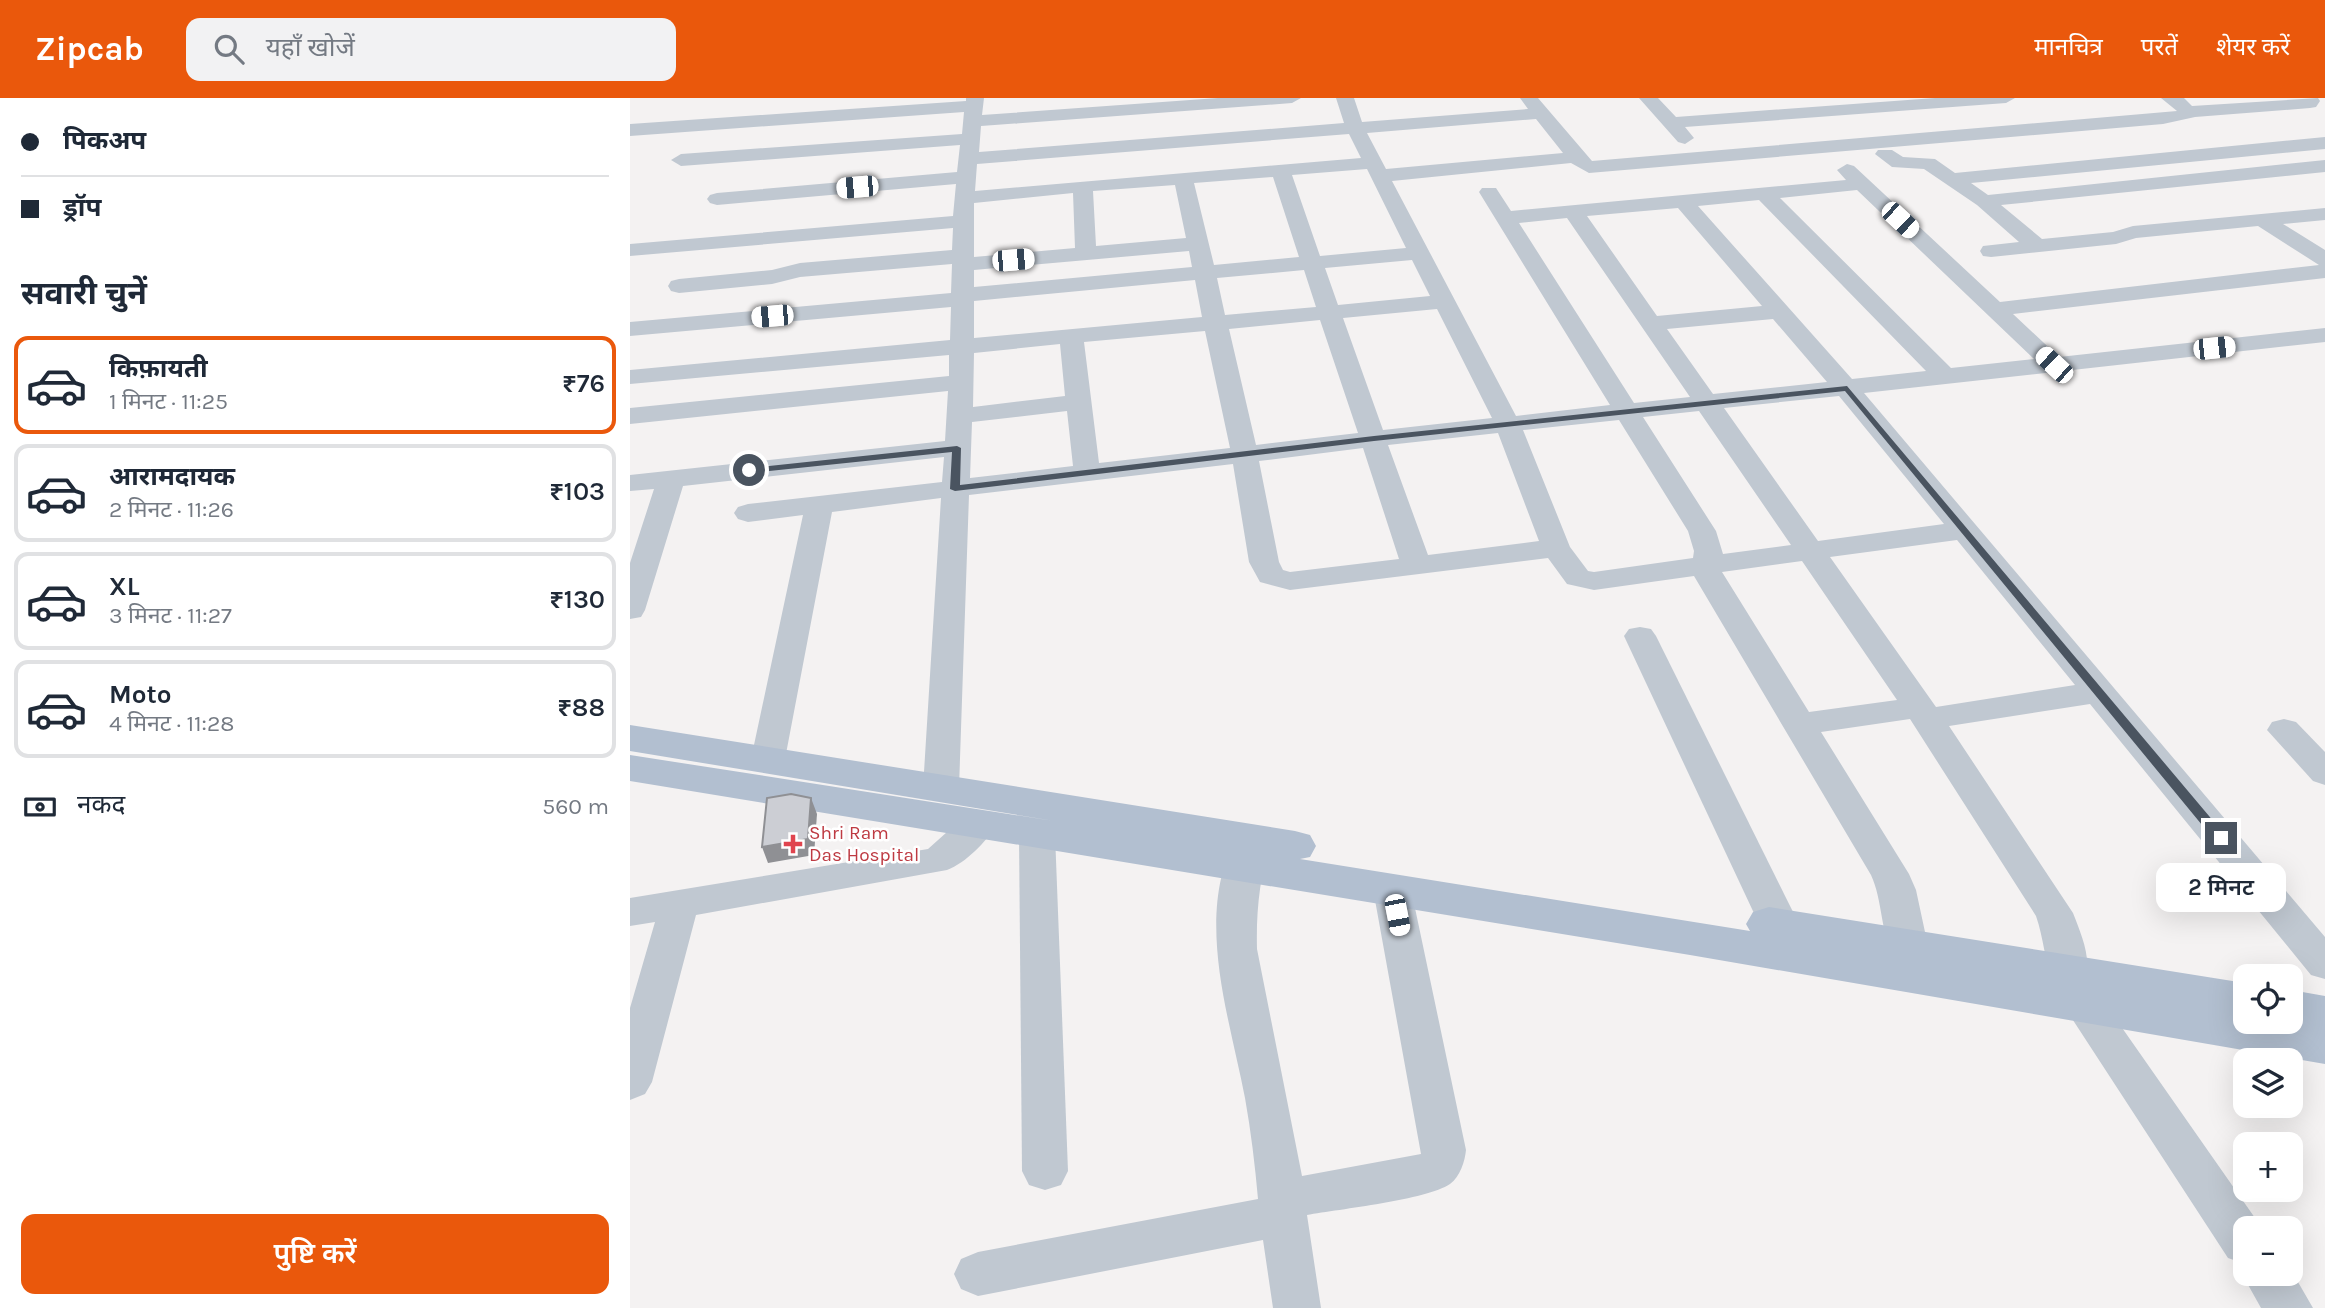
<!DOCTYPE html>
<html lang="hi">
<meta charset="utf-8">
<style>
body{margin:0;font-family:Karla,"Noto Sans Devanagari",sans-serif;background:#f2f2f3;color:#1f2937;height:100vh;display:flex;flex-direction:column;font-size:26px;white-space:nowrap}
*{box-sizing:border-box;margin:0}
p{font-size:23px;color:#747a83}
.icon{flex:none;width:38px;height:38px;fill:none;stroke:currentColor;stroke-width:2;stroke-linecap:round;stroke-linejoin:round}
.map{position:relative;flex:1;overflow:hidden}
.panel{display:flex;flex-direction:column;background:#fff;width:630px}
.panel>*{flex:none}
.top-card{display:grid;align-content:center;height:154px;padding:0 21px;background:#fff}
.buttons{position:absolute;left:1603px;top:866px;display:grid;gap:14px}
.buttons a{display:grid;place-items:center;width:70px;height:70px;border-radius:14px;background:#fff;box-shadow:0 7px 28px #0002;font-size:35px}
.end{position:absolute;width:32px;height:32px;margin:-16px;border:9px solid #4a5460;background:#fff;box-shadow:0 0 0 4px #fff}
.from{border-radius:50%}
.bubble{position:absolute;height:49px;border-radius:14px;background:#fff;box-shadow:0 7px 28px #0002;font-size:23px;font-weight:600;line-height:49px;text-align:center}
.car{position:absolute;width:21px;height:42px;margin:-21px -10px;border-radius:9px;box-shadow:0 0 5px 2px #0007;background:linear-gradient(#fff 24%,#345 0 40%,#fff 0 76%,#345 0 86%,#fff 0)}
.top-card b{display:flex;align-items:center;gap:24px;height:66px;font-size:26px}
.top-card b+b{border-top:2px solid #e0e1e3}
.top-card i{width:18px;height:18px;background:#1f2937}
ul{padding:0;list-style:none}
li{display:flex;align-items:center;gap:21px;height:98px;margin:0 14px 10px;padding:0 7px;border:4px solid #e0e1e3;border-radius:14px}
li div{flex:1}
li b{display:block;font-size:26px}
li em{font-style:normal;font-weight:600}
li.selected{border-color:#ea580c}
li>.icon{width:63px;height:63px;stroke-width:1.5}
h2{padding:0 21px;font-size:32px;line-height:84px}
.pay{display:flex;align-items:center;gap:18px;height:77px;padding:0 21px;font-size:26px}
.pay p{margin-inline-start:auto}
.button{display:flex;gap:14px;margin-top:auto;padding:14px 21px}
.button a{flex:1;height:80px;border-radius:14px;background:#ea580c;color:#fff;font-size:28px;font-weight:600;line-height:80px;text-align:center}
header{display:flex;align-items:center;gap:42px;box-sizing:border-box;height:98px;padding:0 35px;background:#ea580c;color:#fff}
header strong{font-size:33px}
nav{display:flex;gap:38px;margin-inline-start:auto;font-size:24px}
.search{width:490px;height:63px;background:#f2f2f3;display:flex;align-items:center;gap:18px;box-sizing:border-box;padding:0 24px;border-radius:14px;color:#747a83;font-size:26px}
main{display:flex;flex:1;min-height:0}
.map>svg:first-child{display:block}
</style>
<header>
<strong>Zipcab</strong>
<div class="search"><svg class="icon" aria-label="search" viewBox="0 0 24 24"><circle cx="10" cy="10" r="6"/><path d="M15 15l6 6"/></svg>यहाँ खोजें</div>
<nav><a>मानचित्र</a><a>परतें</a><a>शेयर करें</a></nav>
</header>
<main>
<section class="panel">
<div class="top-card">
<b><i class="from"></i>पिकअप</b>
<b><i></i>ड्रॉप</b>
</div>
<h2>सवारी चुनें</h2>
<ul>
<li class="selected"><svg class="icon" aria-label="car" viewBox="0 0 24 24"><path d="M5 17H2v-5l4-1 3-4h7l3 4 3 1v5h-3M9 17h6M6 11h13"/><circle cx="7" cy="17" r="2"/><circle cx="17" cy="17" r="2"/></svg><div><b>किफ़ायती</b><p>1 मिनट · 11:25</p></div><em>₹76</em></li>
<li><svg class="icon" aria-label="car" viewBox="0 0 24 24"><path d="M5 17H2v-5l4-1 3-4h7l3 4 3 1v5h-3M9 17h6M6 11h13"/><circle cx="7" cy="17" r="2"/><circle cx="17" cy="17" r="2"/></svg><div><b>आरामदायक</b><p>2 मिनट · 11:26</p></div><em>₹103</em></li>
<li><svg class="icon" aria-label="car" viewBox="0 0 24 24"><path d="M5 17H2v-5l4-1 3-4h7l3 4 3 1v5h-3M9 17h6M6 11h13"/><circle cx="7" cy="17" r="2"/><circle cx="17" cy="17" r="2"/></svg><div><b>XL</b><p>3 मिनट · 11:27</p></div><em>₹130</em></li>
<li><svg class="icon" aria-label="car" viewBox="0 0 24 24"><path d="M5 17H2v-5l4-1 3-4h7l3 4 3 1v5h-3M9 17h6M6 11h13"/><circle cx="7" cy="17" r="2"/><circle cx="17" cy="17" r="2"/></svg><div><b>Moto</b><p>4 मिनट · 11:28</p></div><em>₹88</em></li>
</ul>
<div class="pay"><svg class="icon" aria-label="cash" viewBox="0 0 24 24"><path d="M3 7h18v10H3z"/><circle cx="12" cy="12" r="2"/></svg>नकद<p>560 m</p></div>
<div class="button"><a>पुष्टि करें</a></div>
</section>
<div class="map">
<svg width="1695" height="1210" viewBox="0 0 1695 1210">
<rect width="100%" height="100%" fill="#f4f2f2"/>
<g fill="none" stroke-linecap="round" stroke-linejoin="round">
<g fill="#c0c8d1" fill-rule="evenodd">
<path d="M336 0H354L352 17 588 0H671L662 5 351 28 349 54 714 25 706 0H724L732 24 898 11 890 0H908L962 63 1547 13 1531 0H1554L1562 8 1688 0 1690 3 1686 9 1680 10 1565 19 1533 26 959 75 941 65 762 83 886 318 980 307 849 94 852 90H866L881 113 1216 82 1207 72 1217 66 1224 68 1370 204 1689 167 1628 128 1506 140 1486 146 1361 159 1353 158 1350 153 1353 148 1389 144 1347 107 1294 71 1262 69 1245 56 1248 52H1262L1273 59 1305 61 1325 75 1695 39V51L1341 85 1358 97 1695 62V74L1371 107 1412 141 1483 134 1503 128 1695 110V122L1653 126 1695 152V180L1383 216 1429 259 1695 230V244L1234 295 1695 839V881L1681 877 1460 606 1319 628 1443 815C1451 836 1464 864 1453 885L1439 889 1425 885C1414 865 1414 840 1406 818L1280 621 1191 634 1279 776 1286 792 1298 848 1292 858 1278 863 1264 858C1250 834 1253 803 1241 777L1064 478 964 492 937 486 918 460 660 492 630 484 619 464 603 366 339 397 329 690 324 698 311 702 298 698 293 690 311 400 202 414 155 661 150 669 138 672 126 669 121 661 173 417 118 424 108 421 104 415 108 409 118 406 312 384 314 359 53 388 15 512 11 519 0 521V465L24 391 0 393V377L315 343 318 293 0 326V310L319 278V257L0 286V272L320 242 321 209 0 238V224L321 195 322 166 170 179 142 186 49 195 41 193 38 188 41 183 49 181 142 172 170 165 322 152 323 130 0 158V146L323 118 326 86 87 107 80 105 77 101 80 97 87 95 327 74 330 47 51 68 41 62 51 56 332 36 334 14 0 38V26L336 3ZM906 21 933 55 756 71 737 35ZM719 36 731 60 345 93 347 66ZM737 71 776 150 690 158 662 77ZM643 79 669 159 584 167 564 85ZM545 87 556 140 466 148 463 93ZM1227 92 1404 261 1321 270 1150 100ZM443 95 445 150 344 159V105ZM1129 102 1296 273 1222 281 1068 108ZM1048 110 1132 208 1027 218 957 118ZM937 120 1060 299 1004 305 889 125ZM559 153 562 169 344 189V172ZM782 162 800 198 708 207 695 170ZM674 172 686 209 595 217 587 180ZM565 182 572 219 344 240V203ZM807 211 862 320 753 332 713 220ZM1143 221 1197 284 1083 296 1037 231ZM690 222 728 335 626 347 599 231ZM575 233 600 350 469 365 454 244ZM430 246 435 298 343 309 344 255ZM1209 298 1314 426 1188 443 1094 310ZM437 313 443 368 340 380 342 324ZM1069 313 1161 447 1093 456 1086 433 1013 319ZM989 322 1058 433 1064 453 1063 460 964 474 958 473 940 449 893 332ZM868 335 909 443 798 457 758 347ZM733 350 769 461 660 474 653 472 649 464 629 363ZM1327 442 1445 587 1306 609 1200 459ZM1172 463 1267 602 1179 614 1092 474Z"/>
<polygon points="1009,0 1028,0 1046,19 1305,0 1385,0 1376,5 1055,29 1064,40 1055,46 1048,44"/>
<polygon points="1010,529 1021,531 1026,538 1170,828 1164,838 1150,842 1136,838 1130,828 994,538 999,531"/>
<polygon points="1654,621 1666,624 1695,654 1695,687 1683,683 1637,632 1642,624"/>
<path d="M349 713 362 717 367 726C357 743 336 765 317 772L66 817 22 984 15 996 0 1002V910L25 824 0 828V800L298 751 336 717Z"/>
<polygon points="407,723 420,727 425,736 438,1073 431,1087 415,1092 399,1087 392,1073 389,736 394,727"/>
<path d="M623 728 636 732 641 741C630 778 626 812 627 851L672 1078 791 1056 743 791 749 781 762 777 775 781 781 791 836 1052C835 1063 830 1079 820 1086 796 1102 710 1111 677 1117L691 1210H643L633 1142 348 1198 331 1191 324 1176 331 1161 348 1154 628 1101C625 1067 621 1034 615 1000 599 916 562 813 610 732Z"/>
<polygon points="1453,889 1467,894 1632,1130 1615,1130 1615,1166 1598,1160 1439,916 1433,905 1439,894"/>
<polygon points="1615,1169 1615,1176 1661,1176 1661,1172 1683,1210 1631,1210 1612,1176"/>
</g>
<polygon fill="#b2bfd0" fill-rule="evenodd" points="0,627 665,733 680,737 686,748 680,759 670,761 1120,833 1116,826 1123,814 1139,809 1615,885 1615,924 1661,924 1661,892 1695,898 1695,966 1060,857 0,683 0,657 424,723 0,653"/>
</g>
<polygon fill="#8f9094" points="181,700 187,716 184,757 138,765 132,749"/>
<polygon fill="#ccced4" stroke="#8f9094" stroke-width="2" points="161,696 181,700 178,741 132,749 137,700"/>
<polygon fill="#4a5460" points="1217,288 1595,737 1595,744 1586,744 1215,293 744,343 325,393 320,391 322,354 119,375 114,372 119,370 327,348 331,350 330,387 744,338"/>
<path fill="#e0444e" stroke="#fff" stroke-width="2.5" d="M159.5 735.5h7v7h7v7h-7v7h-7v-7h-7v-7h7z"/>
<g text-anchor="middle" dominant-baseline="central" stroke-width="5" stroke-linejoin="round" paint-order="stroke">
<g font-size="19" fill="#be3a42" stroke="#fff" text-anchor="start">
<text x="179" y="735">Shri Ram<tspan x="179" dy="22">Das Hospital</tspan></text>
</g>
</g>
</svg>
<div class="buttons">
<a><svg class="icon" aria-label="locate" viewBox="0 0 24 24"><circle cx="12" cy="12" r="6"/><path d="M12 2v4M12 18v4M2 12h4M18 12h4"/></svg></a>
<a><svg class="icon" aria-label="layers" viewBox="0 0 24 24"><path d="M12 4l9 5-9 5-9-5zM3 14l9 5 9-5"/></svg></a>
<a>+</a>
<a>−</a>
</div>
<i class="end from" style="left:119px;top:372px"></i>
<i class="end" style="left:1591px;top:740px"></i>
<div class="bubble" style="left:1526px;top:765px;width:130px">2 मिनट</div>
<i class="car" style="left:227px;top:89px;rotate:265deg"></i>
<i class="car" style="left:1270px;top:122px;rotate:133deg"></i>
<i class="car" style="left:383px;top:162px;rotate:85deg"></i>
<i class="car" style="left:142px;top:218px;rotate:265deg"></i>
<i class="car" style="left:1584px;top:250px;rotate:84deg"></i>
<i class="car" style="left:1424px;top:267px;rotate:313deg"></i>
<i class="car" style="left:767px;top:817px;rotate:169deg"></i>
</div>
</main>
